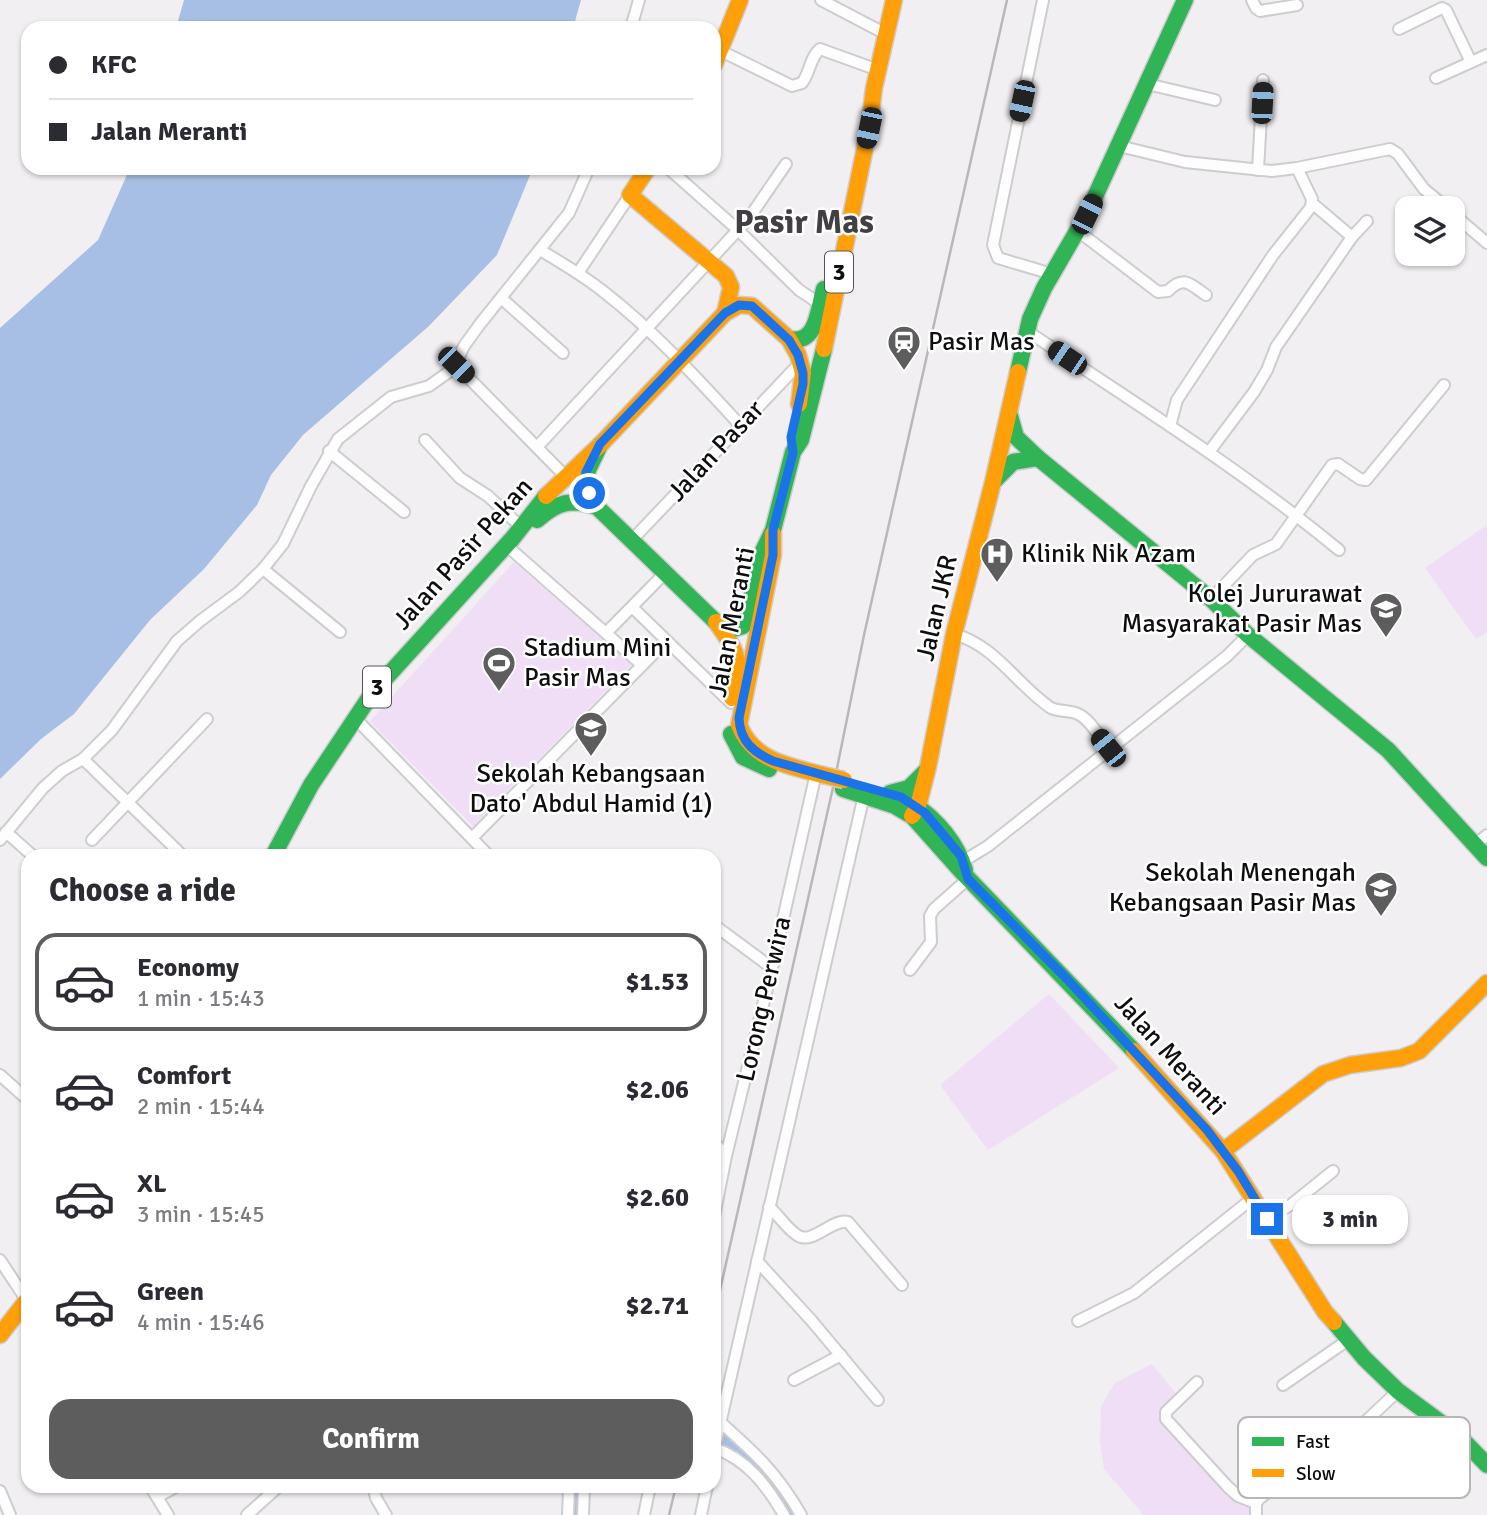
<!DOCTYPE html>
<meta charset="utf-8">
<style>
body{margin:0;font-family:Signika,sans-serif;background:#f2f2f3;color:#2b2b33;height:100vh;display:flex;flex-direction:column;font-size:26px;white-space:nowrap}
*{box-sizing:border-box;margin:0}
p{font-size:23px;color:#7c7c81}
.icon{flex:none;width:38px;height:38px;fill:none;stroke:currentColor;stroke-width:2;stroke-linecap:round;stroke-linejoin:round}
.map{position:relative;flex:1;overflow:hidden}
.sheet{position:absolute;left:21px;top:849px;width:700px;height:644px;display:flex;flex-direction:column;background:#fff;border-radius:21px;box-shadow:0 2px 5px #0004}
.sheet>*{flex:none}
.guide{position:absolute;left:21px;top:21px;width:700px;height:154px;border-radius:21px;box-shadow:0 2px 5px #0004;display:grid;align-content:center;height:154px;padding:0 28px;background:#fff}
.buttons{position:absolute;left:1395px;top:196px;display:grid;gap:14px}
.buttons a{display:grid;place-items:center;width:70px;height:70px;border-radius:14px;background:#fff;box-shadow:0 2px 5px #0004;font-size:35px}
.end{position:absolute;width:32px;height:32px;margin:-16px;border:9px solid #1a73e8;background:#fff;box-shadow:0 0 0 4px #fff}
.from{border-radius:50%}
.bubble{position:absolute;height:49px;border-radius:21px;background:#fff;box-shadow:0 2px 5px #0004;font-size:23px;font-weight:700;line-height:49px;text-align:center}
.car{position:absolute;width:21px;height:42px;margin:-21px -10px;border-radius:9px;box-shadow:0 0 5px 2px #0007;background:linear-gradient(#222 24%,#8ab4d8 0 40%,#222 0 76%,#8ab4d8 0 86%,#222 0)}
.guide b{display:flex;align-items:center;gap:24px;height:66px;font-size:26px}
.guide b+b{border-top:2px solid #e1e1e2}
.guide i{width:18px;height:18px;background:#2b2b33}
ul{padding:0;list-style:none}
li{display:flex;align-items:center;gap:21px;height:98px;margin:0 14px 10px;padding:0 14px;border:4px solid transparent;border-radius:21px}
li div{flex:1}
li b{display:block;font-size:26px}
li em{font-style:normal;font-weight:700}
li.active{border-color:#5e5d5e}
li>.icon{width:63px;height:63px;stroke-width:1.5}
h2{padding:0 28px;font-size:32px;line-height:84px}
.primary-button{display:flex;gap:14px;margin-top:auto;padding:14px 28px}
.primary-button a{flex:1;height:80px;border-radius:21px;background:#5e5d5e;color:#fff;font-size:28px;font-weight:700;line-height:80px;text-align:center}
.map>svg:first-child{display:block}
</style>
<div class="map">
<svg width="1487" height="1515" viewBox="0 0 1487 1515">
<rect width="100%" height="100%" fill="#f1eff2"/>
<g fill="#efdef5">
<polygon points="1487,525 1487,632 1476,639 1425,568"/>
<polygon points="514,562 631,665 473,826 370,721"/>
<polygon points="1049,994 1119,1068 988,1150 940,1085"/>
<polygon points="1152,1364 1177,1395 1159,1415 1251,1506 1252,1515 1144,1515 1104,1469 1100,1441 1101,1406 1115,1383"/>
</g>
<g fill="#a8bfe5">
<polygon points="184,0 581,0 573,28 176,28"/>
<polygon points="130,168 533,168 497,255 429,326 303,435 271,475 257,505 204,569 150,620 74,714 41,739 0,779 0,328 98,240"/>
</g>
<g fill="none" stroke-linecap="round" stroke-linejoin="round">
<g stroke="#a8bfe5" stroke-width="10">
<path d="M714 1434C750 1451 772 1483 792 1515"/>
<polyline points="576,1515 575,1497 577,1486"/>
</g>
<defs>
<g id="street">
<polyline points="821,0 886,34"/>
<polyline points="1043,0 993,245 998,258 1052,274"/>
<polyline points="1252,0 1256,8 1260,11 1297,5"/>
<polyline points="631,28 639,0"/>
<polyline points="1399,29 1442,8 1446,10 1471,62"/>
<path d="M721 51 792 86 802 83C810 73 810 57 820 49L878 70"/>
<polyline points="1436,78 1487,55"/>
<polyline points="1147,84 1215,100"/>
<polyline points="1119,146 1185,162 1272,171 1297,168 1390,149 1398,154 1424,189 1447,208"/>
<polyline points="668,168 738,230 799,290 820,304"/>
<polyline points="1258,170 1263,80"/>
<polyline points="1312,203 1352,237"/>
<polyline points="1452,213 1487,243"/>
<path d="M1078 231 1158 292 1168 291C1184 274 1191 285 1206 295"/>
<path d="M540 250C562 263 584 276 604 292 654 331 697 378 740 425"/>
<polyline points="578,273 630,195"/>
<polyline points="501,298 563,353"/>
<path d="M1027 331C1133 402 1241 469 1339 550"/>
<polyline points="456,365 565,476"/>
<polyline points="1170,426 1177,400 1273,255 1311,207 1312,199 1297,168"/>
<polyline points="425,440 460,478 488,496 520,526"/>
<polyline points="537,447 749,218 786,164"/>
<polyline points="329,451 404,512"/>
<polyline points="1209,452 1254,392 1267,370 1276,347 1352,237 1367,221"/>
<polyline points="632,540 800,363"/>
<polyline points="506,545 642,665"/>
<polyline points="263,569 340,632"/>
<polyline points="1211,599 1253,555 1276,544 1332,465 1338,464 1360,479 1366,480 1444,385"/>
<polyline points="633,608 731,703"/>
<polyline points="606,633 665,573"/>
<path d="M954 634C995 645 1018 686 1051 708 1060 712 1070 710 1078 714 1090 719 1100 738 1108 748"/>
<polyline points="354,717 489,856"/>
<polyline points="83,759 183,856"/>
<polyline points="6,832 33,856"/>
<polyline points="473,837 666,641"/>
<polyline points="0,840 43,788 62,771 83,759 112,730 177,641 200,621 239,592 263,569 283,544 311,486 338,439 391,397 429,386 453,369 464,346 480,324 569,213 589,168"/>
<polyline points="92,840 207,719"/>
<polyline points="1476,844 1487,835"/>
<polyline points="957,865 988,846 1227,656 1248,635"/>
<polyline points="714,925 772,968"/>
<polyline points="910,970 931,942 930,916 934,909 968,879"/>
<polyline points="0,1075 28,1100"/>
<polyline points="714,1142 726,1156"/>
<path d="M769 1207C779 1215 786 1228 797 1235 812 1246 832 1218 848 1222L902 1285"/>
<polyline points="714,1217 726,1156 772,968 814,782"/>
<polyline points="1267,1219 1292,1204 1333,1171"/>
<polyline points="0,1260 27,1301"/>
<polyline points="757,1261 811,1320 878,1400"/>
<polyline points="1078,1321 1134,1293 1253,1198"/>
<polyline points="794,1380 841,1355"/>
<polyline points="1197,1382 1166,1412 1166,1419 1228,1487 1238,1496 1256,1503"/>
<polyline points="1283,1385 1348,1340"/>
<path d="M720 1422C755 1453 778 1474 801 1515"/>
<path d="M714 1448C747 1459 767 1486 784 1515"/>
<polyline points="714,1450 864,795"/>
<polyline points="150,1486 168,1515"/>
<polyline points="373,1486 376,1498 386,1515"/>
<polyline points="0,1491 10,1515"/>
<polyline points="157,1497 177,1486"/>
<polyline points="247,1515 279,1486"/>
<polyline points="568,1515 569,1486"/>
<polyline points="583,1515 584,1486"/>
<polyline points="644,1515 650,1486"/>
<polyline points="701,1515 707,1486"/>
<polyline points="1256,1515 1256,1503 1260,1498 1366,1421 1398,1391"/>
</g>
<g id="fast">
<path d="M789 339C817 345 818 310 824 289"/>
<polyline points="1018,372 1030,319 1044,288 1087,214 1185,0"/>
<polyline points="1010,416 1016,437 1038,458 1211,599 1248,635 1388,750 1487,858"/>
<polyline points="600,445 588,470 586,481 597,507 716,622 733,629 743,626 762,553 773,530 793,452 801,440 824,349"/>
<polyline points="995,480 1013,462 1038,458"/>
<path d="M537 520C557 502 571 498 597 507"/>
<polyline points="731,734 743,757 769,769"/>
<polyline points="843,789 895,806 912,816 961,871 1134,1051"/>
<polyline points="890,793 909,788 925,772"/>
<path d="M910 801C935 818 956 840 965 870"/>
<polyline points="273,856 311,785 373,692 512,539 546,496"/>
<polyline points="1334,1322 1364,1358 1398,1391 1460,1437 1487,1465"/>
</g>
<g id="slow">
<polyline points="714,65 740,0"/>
<polyline points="648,168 630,195 726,276 731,287 725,313"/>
<polyline points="824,349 869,128 874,88 894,0"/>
<polyline points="546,496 600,445 725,313 739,305 752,306 789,339 798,355 803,373 799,404"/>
<path d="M773 534V555L739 725C753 761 789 766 823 775"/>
<path d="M716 622C741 656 739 657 732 698"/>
<polyline points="912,816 918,806 928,767 954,634 993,482 1018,372"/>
<polyline points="1134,1051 1223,1151 1325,1312 1334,1322"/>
<polyline points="1223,1151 1323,1074 1350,1065 1401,1058 1419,1051 1487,983"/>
<polyline points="0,1335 28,1299"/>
</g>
</defs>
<use href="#street" stroke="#cdccce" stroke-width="14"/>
<use href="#fast" stroke="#cdccce" stroke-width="19"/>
<use href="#slow" stroke="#cdccce" stroke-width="19"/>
<use href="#street" stroke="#fdfdfd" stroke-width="10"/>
<use href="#fast" stroke="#30b455" stroke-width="16"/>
<use href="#slow" stroke="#ff9f0a" stroke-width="16"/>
<g stroke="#b9b8b9" stroke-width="2.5">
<polyline points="714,1317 834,783 864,635 1007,0"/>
<polyline points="669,1515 676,1486"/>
</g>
<defs>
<polyline id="slow-bridge" points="823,775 844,780"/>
</defs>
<use href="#slow-bridge" stroke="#cdccce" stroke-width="19" stroke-linecap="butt"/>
<use href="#slow-bridge" stroke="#ff9f0a" stroke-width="16"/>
</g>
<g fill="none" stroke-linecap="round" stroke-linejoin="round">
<path stroke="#1a73e8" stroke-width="9" d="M589 493 585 479 586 472 600 444 725 313 739 305 752 306 789 340 798 355 803 373V384L791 437 793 453 773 530V555L739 718C740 741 753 752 773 761L901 797 925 813 961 856 968 879 1066 978 1207 1130 1238 1171 1267 1219"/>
</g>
<defs>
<symbol id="station-pin" viewBox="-11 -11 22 30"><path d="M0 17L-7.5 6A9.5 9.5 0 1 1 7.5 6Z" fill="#5e5d5e" stroke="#fff"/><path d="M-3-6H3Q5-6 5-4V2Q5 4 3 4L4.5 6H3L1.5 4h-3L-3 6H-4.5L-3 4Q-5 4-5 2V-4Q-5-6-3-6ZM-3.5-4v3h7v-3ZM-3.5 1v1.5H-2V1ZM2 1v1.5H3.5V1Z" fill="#fff"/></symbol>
<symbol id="hospital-pin" viewBox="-11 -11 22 30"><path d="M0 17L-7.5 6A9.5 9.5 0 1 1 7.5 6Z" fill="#5e5d5e" stroke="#fff"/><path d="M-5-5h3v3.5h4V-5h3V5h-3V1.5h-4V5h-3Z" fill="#fff"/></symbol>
<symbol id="university-pin" viewBox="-11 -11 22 30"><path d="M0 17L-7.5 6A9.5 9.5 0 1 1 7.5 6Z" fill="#5e5d5e" stroke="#fff"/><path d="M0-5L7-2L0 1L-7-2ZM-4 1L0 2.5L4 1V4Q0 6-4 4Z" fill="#fff"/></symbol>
<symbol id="stadium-pin" viewBox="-11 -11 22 30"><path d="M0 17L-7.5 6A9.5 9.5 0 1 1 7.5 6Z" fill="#5e5d5e" stroke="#fff"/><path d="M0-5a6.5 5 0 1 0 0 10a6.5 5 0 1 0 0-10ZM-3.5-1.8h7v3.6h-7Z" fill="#fff"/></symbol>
<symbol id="school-pin" viewBox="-11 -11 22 30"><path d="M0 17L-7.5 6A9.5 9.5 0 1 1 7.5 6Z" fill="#5e5d5e" stroke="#fff"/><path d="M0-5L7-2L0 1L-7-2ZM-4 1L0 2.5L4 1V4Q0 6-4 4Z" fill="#fff"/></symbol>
</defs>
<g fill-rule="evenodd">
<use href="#station-pin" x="885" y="323" width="38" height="52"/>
<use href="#hospital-pin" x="978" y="535" width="38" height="52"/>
<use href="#university-pin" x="1367" y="590" width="38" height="52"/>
<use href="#stadium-pin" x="480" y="644" width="38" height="52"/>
<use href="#school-pin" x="572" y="709" width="38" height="52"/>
<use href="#school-pin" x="1362" y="869" width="38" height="52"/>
</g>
<g text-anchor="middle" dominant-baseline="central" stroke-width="5" stroke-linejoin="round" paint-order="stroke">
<g fill="#fff" stroke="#575657" stroke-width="2">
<rect x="825" y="251.5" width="28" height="41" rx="5"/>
<rect x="363" y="666.5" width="28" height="41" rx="5"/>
</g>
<g font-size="24" font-weight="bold" fill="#0f0e0f">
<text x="839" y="272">3</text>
<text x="377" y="687">3</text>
</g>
<g font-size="26" fill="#0f0e0f" stroke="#fff" text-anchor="start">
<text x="928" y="342">Pasir Mas</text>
<text x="1021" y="554">Klinik Nik Azam</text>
<text x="1362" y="594" text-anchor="end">Kolej Jururawat<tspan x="1362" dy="30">Masyarakat Pasir Mas</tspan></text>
<text x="524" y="648">Stadium Mini<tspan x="524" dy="30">Pasir Mas</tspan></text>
<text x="591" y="774" text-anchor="middle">Sekolah Kebangsaan<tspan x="591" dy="30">Dato' Abdul Hamid (1)</tspan></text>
<text x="1356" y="873" text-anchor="end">Sekolah Menengah<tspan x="1356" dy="30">Kebangsaan Pasir Mas</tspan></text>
</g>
<g font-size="26" fill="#0f0e0f" stroke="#fff">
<text transform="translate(716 451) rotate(-47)">Jalan Pasar</text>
<text transform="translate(463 554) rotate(-48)">Jalan Pasir Pekan</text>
<text transform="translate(937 608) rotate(-77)">Jalan JKR</text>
<text transform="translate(732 622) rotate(-79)">Jalan Meranti</text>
<text transform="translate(764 999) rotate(-77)">Lorong Perwira</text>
<text transform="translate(1170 1055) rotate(48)">Jalan Meranti</text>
</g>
<g font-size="33" font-weight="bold" fill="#423f43" stroke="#fff">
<text x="804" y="222">Pasir Mas</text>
</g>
</g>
<rect x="1238" y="1417" width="232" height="81" rx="10" fill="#fff" stroke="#b7b7b7" stroke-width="2"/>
<rect x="1252" y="1437" width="32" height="9" fill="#30b455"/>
<rect x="1252" y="1469" width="32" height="8" fill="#ff9f0a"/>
<g font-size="19" fill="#0f0e0f">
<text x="1296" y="1448">Fast</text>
<text x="1296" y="1480">Slow</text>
</g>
</svg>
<div class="buttons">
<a><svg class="icon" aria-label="layers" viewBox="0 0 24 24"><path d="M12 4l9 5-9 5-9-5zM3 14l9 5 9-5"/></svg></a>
</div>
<i class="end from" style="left:589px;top:493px"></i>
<i class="end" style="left:1267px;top:1219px"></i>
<div class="bubble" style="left:1292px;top:1195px;width:116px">3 min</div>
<i class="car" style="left:1022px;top:101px;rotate:192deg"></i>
<i class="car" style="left:1262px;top:103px;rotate:3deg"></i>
<i class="car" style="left:869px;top:128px;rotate:192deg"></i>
<i class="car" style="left:1087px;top:214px;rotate:26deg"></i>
<i class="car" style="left:1067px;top:358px;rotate:304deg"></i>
<i class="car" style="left:456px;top:365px;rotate:135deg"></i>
<i class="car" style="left:1108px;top:748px;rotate:321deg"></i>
<div class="guide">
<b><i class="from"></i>KFC</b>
<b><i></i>Jalan Meranti</b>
</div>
<section class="sheet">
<h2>Choose a ride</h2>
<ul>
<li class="active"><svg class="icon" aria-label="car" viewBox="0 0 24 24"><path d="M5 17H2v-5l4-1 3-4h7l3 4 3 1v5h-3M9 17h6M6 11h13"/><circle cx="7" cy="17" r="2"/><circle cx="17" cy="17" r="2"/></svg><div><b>Economy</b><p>1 min · 15:43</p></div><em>$1.53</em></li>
<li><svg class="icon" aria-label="car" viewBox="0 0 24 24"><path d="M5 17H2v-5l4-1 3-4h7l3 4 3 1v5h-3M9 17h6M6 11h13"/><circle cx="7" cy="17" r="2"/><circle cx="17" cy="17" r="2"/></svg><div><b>Comfort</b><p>2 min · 15:44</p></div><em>$2.06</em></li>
<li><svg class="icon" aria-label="car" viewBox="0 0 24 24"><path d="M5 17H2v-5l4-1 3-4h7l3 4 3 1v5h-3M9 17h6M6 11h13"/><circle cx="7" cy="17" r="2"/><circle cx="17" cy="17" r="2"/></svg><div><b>XL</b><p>3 min · 15:45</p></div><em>$2.60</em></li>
<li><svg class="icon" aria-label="car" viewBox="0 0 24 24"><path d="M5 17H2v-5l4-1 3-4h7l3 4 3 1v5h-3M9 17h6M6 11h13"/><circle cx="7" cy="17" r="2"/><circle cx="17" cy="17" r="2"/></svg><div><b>Green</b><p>4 min · 15:46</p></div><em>$2.71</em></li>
</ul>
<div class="primary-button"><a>Confirm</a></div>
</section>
</div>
